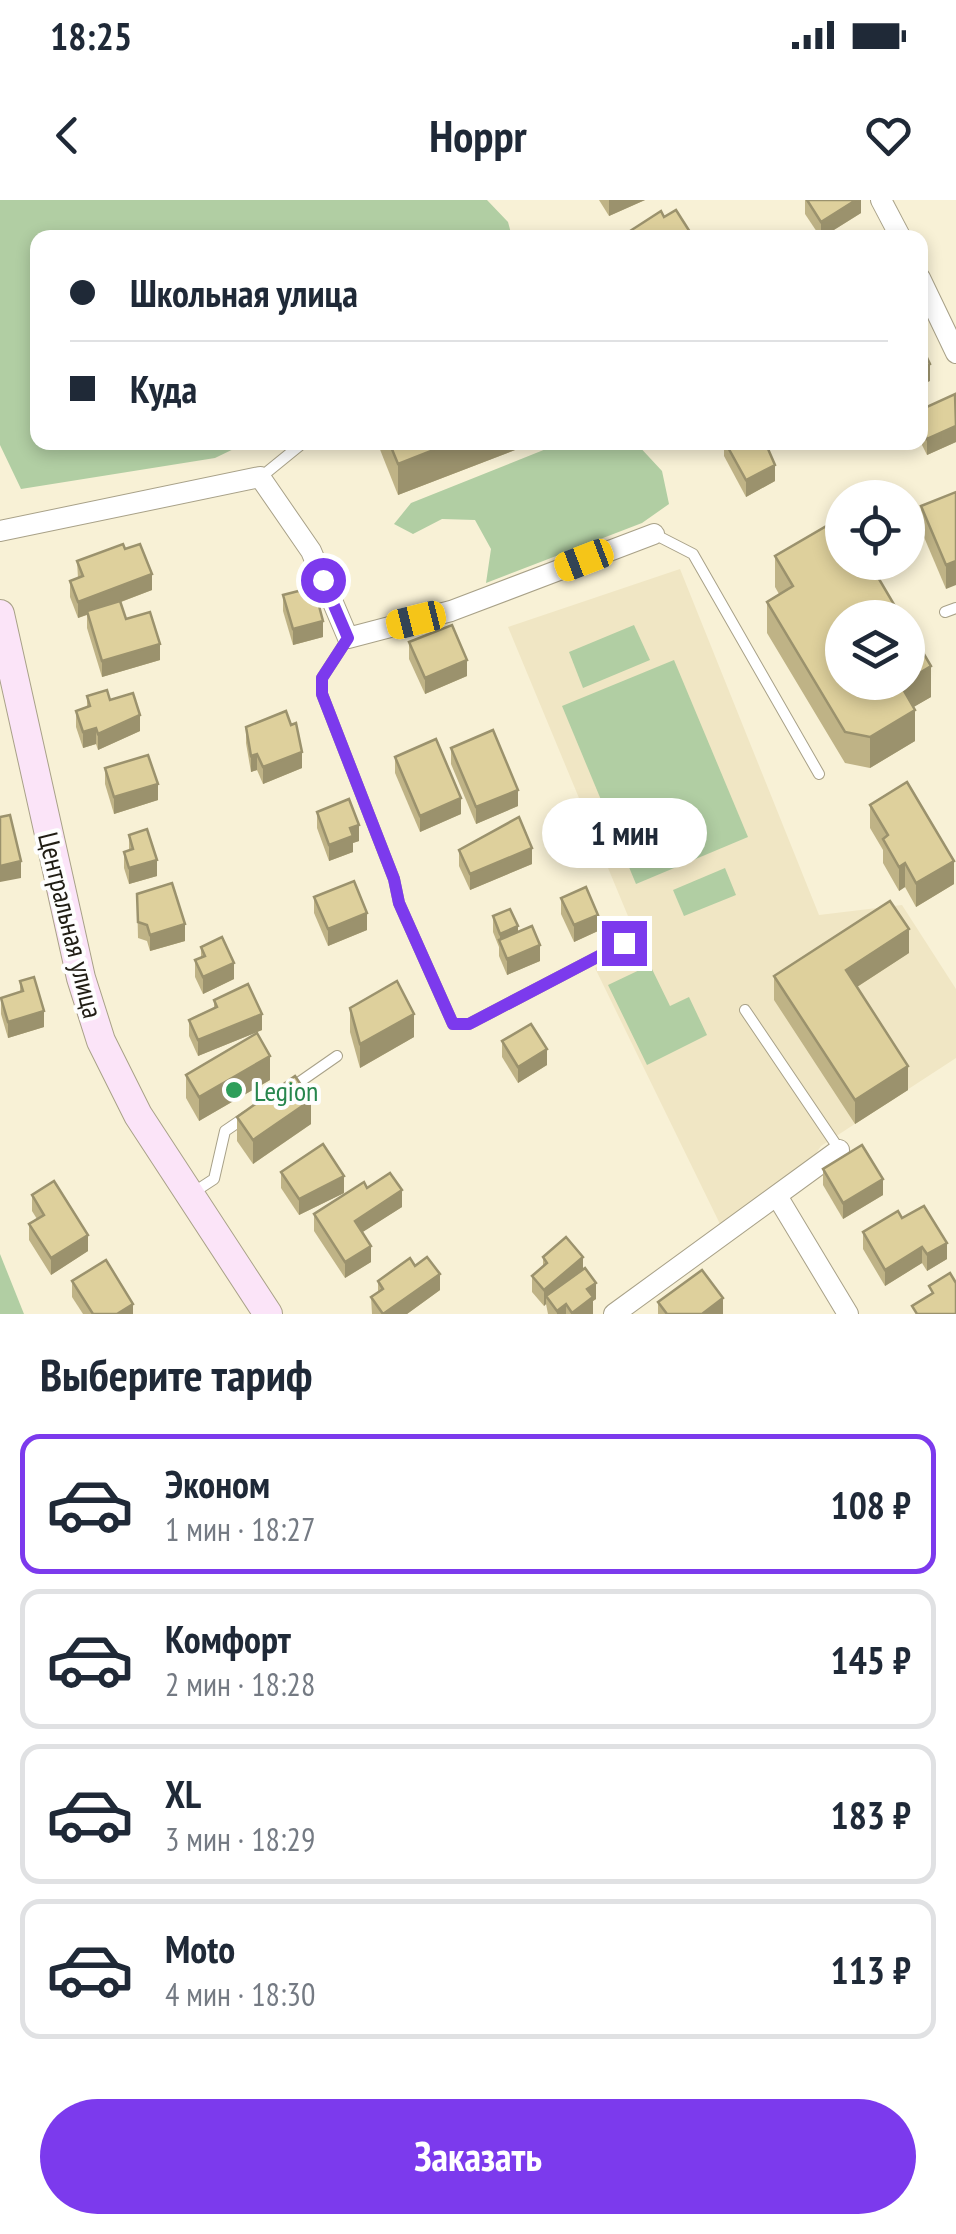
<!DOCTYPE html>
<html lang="ru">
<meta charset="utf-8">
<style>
body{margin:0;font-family:"PT Sans Narrow",sans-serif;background:#f6f6f7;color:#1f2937;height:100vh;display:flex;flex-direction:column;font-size:38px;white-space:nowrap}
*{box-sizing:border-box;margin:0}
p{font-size:32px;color:#747a83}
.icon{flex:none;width:55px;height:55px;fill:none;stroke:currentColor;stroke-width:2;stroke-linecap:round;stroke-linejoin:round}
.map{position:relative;height:1114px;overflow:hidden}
.sheet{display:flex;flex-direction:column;background:#fff;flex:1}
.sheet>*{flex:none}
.guide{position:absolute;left:30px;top:30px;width:898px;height:220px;border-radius:20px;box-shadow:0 5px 15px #0003;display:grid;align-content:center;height:220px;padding:0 40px;background:#fff}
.fabs{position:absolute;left:825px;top:280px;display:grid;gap:20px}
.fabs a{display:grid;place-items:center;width:100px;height:100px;border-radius:50%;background:#fff;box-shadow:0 5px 15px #0003;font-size:50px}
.end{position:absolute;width:45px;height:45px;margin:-22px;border:12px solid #7c3aed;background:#fff;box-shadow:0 0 0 5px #fff}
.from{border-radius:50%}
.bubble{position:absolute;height:70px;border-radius:35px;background:#fff;box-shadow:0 5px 15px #0003;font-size:32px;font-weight:700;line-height:70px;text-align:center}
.car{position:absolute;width:30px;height:60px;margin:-30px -15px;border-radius:12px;box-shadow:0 0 8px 2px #0007;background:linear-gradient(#f5c518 24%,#345 0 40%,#f5c518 0 76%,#345 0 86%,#f5c518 0)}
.guide b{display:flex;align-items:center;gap:35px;height:95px;font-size:38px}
.guide b+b{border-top:2px solid #e0e1e3}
.guide i{width:25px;height:25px;background:#1f2937}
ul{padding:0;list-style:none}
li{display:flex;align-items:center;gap:30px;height:140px;margin:0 20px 15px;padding:0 20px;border:5px solid #e0e1e3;border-radius:20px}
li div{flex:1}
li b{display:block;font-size:38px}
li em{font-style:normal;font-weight:700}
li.on{border-color:#7c3aed}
li>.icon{width:90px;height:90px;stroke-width:1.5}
h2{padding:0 40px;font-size:45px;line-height:120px}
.action{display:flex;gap:20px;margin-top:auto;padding:20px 40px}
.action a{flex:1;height:115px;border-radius:60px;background:#7c3aed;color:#fff;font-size:40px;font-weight:700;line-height:115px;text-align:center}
.status{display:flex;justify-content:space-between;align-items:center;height:70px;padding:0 50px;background:#fff;direction:ltr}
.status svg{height:28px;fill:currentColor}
header{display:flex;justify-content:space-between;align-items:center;height:130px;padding:0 40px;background:#fff;font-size:45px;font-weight:700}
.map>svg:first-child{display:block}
</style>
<div class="status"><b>18:25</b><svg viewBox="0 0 49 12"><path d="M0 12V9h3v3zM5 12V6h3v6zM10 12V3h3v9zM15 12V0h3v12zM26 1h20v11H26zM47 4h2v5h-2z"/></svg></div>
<header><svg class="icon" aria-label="back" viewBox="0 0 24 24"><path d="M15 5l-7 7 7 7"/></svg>Hoppr<svg class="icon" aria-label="heart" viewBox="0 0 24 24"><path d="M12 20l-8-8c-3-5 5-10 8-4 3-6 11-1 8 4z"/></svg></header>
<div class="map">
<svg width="956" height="1114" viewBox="0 0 956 1114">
<rect width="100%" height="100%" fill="#f8f1d6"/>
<polygon fill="#f0e6c4" points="680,369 819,715 902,705 956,789 956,858 821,946 811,961 720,1024 595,768 640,745 508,427"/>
<g fill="#b1cea3">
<polygon points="0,0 487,0 508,22 512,37 38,38 38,242 246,243 215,258 21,289 0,245"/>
<polygon points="553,243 636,243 662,271 669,304 642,323 486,383 491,349 475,320 442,319 413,334 394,324 411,303 551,247"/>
<polygon points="634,425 650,460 583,488 569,452"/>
<polygon points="674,460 748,637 636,684 562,506"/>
<polygon points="725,668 736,695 684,716 673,690"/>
<polygon points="650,765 670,806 689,797 707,835 647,865 608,785"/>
<polygon points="0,1054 24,1114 0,1114"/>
</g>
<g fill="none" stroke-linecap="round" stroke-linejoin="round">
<defs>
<g id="lane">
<polyline points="261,277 304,242"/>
<polyline points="654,334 693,354 819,574"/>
<polyline points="945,412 956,408"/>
<polyline points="348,438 322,478 322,494 394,679 399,703 453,824 469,824 624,743"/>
<polyline points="745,810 839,949"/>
<polyline points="291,888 337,856"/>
<polyline points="191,994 214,979 225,931 247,916"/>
</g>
<g id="street">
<polyline points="881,0 901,38"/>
<polyline points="920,78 956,153"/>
<polyline points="0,331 260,277 311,351 348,438 451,411 654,334"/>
<polyline points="777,996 848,1114"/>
<polyline points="614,1114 839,950"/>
</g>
<polyline id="secondary" points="0,414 81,778 101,841 138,915 268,1114"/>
</defs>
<use href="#lane" stroke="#a8a188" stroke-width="12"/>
<use href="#street" stroke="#a8a188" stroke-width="22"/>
<use href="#secondary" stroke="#a8a188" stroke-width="30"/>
<use href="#lane" stroke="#fff" stroke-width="10"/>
<use href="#street" stroke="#fff" stroke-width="20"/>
<use href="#secondary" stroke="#fbe4f8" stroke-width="28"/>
</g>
<g fill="#bfb386">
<polygon points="599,0 645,0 609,16"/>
<polygon points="805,0 861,0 861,13 821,38 805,14"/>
<polygon points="956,197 956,242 927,255 920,241 920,210"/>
<polygon points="377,242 515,242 515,250 398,295"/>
<polygon points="724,242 765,242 775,281 746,297 724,256"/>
<polygon points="956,292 946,389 921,330 921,306"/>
<polygon points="125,349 152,390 121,402 126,419 160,460 102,477 87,428 87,415 78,418 70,397 70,381 78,378 77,361"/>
<polygon points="775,356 931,497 913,507 915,541 870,568 845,563 767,433 767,402 779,394 775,387"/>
<polygon points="283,395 323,437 293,445 283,411"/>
<polygon points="409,442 467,476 425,494 409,459"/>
<polygon points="87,496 110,500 140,531 98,550 96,544 83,548 76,527 76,511 87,507"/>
<polygon points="246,527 302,568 263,584 257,570 251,572 246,543"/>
<polygon points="451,548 518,606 476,624 451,564"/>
<polygon points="395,557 461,614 420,632 395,573"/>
<polygon points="105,568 158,600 114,614 105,584"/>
<polygon points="870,605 954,684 916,707 905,687 899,691 883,663 883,650 870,628"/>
<polygon points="317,612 359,641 353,643 353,652 329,661 317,628"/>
<polygon points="129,635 157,676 129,684 124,668 124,652 129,651"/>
<polygon points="459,650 532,664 470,690 459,666"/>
<polygon points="137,694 185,741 150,751 147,741 138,738"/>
<polygon points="314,697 367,730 328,746 314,713"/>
<polygon points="561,698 598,731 574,742 561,714"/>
<polygon points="493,716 518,732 540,761 507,775 499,756 499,747 493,732"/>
<polygon points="201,747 234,779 203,794 195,777 195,760 201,758"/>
<polygon points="909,753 857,787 908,890 855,924 774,800 774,776"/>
<polygon points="20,781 44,827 8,838 1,814 1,798 20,792"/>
<polygon points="214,800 262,830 198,856 189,836 189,820 214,809"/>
<polygon points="350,808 414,837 360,868 350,832"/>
<polygon points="502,841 547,865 518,883 502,857"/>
<polygon points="186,875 270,880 199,921 186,898"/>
<polygon points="237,917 311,924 253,964 237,941"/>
<polygon points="823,969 883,995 843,1019 823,985"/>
<polygon points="281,972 344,993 299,1015 281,988"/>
<polygon points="367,988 402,1007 362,1032 371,1062 345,1078 314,1031 314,1014"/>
<polygon points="32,995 88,1051 51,1075 29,1040 29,1024 37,1019 32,1011"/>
<polygon points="902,1018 947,1059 927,1071 922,1063 885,1086 863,1049 863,1032"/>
<polygon points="543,1057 583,1070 596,1099 593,1101 593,1114 548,1114 546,1104 544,1106 532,1092 532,1076 543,1067"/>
<polygon points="415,1066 440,1090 407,1114 372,1114 371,1097 378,1093 378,1081"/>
<polygon points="72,1081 133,1114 83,1114 72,1097"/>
<polygon points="658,1102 723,1114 658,1114"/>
</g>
<g fill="#9b926d">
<polygon points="609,0 645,0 609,16"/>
<polygon points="856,0 861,0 861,13 821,38 821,22"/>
<polygon points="930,164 930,181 920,186 920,170"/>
<polygon points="956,226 956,242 927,255 927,239"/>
<polygon points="454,242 515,242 515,250 398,295 398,264"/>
<polygon points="775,265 775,281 746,297 746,280"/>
<polygon points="956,361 956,385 946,389 946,365"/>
<polygon points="152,374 152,390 78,418 78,402"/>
<polygon points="323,421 323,437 293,445 293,429"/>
<polygon points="160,444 160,460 102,477 102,461"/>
<polygon points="467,460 467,476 425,494 425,478"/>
<polygon points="931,466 931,497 900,515 900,484 908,482 908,480"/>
<polygon points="915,510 915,541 870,568 870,537"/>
<polygon points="140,515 140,531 98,550 98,534"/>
<polygon points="96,528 96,544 83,548 83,532"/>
<polygon points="302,552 302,568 263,584 263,567"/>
<polygon points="257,554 257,570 251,572 251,556"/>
<polygon points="158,584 158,600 114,614 114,597"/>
<polygon points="518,590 518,606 476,624 476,607"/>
<polygon points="461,598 461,614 420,632 420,616"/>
<polygon points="359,625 359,641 353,643 353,652 329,661 329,645 350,628"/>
<polygon points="532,648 532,664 470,690 470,674"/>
<polygon points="157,660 157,676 129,684 129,668"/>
<polygon points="21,661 21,678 0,682 0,666"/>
<polygon points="954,661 954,684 916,707 916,683"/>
<polygon points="905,663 905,687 899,691 899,667"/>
<polygon points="367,713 367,730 328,746 328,729"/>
<polygon points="598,715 598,731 574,742 574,725"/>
<polygon points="185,724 185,741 150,751 150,735"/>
<polygon points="518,726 518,742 500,743 500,734"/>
<polygon points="909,729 909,753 846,794 846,770"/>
<polygon points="540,745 540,761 507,775 507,759"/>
<polygon points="234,763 234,779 203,794 203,777"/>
<polygon points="44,811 44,827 8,838 8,822"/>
<polygon points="262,814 262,830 198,856 198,840"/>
<polygon points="414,814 414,837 360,868 360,844"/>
<polygon points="547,849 547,865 518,883 518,867"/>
<polygon points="270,856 270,880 199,921 199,897"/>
<polygon points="908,866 908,890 855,924 855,900"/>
<polygon points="311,900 311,924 253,964 253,940"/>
<polygon points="344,976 344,993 299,1015 299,999"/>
<polygon points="883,979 883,995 843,1019 843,1003"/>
<polygon points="402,990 402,1007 355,1037 355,1021"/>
<polygon points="88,1035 88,1051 51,1075 51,1058"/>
<polygon points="947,1043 947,1059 927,1071 927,1054"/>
<polygon points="371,1046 371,1062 345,1078 345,1062"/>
<polygon points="922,1047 922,1063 885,1086 885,1070"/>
<polygon points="583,1057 583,1073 546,1096 546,1104 544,1106 544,1090"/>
<polygon points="440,1074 440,1090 407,1114 384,1114"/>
<polygon points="596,1083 596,1099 593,1101 593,1114 572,1114 587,1089"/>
<polygon points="723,1098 723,1114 702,1114"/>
<polygon points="133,1104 133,1114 117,1114"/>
<polygon points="566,1104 566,1114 557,1114 557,1111"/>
</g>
<g fill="#ded09c" stroke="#9b926d" stroke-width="2.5">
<polygon points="807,0 856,0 821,22"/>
<polygon points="676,10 690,32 682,38 635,38 630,31 661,11 664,17"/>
<polygon points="920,143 930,164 920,170"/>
<polygon points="955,194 956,226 927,239 920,225 920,210"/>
<polygon points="389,242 454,242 398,264"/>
<polygon points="725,242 765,242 775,265 746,280"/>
<polygon points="956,292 956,361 946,365 921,306"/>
<polygon points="842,317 842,362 869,362 902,418 842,418 842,482 903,482 900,484 915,510 870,537 845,532 767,402 793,386 775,356"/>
<polygon points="123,344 125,349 140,344 152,374 78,402 70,381 83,376 77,361"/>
<polygon points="314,387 323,421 293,429 283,395"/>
<polygon points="120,401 126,419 150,412 160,444 102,461 87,411"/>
<polygon points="452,425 467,460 425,478 409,442"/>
<polygon points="908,427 931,466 908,480"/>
<polygon points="107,490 110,500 133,493 140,515 98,534 96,528 83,532 76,511 90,506 87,496"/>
<polygon points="286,511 291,525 296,523 302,552 263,567 257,554 251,556 246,527"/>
<polygon points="493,530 518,590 476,607 451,548"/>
<polygon points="436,539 461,598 420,616 395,557"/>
<polygon points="148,555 158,584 114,597 105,568"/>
<polygon points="907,582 954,661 916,683 905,663 899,667 883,639 888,635 870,605"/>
<polygon points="349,599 359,625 350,628 353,636 329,645 317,612"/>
<polygon points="10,615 21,661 0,666 0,617"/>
<polygon points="519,617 532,648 470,674 459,650"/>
<polygon points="147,629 157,660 129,668 124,652 133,649 129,635"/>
<polygon points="354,681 367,713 328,729 314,697"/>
<polygon points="172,683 185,724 150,735 147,725 138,722 137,694"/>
<polygon points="586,687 598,715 574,725 561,698"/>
<polygon points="890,701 909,729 846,770 908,866 855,900 774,776"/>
<polygon points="510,709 518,726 500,734 493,716"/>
<polygon points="532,726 540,745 507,759 499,740"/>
<polygon points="222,737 234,763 203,777 195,760 205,756 201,747"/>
<polygon points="34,777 44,811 8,822 1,798 23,791 20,781"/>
<polygon points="397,781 414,814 360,844 350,808"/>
<polygon points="248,784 262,814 198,840 189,820 217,807 214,800"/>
<polygon points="531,824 547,849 518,867 502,841"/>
<polygon points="257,833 270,856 199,897 186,875"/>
<polygon points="295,876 311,900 253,940 237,917"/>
<polygon points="323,944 344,976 299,999 281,972"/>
<polygon points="862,945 883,979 843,1003 823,969"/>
<polygon points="390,973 402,990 355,1021 371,1046 345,1062 314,1014 364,982 367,988"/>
<polygon points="54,981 88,1035 51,1058 29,1024 44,1015 32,995"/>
<polygon points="924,1006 947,1043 927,1054 922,1047 885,1070 863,1032 898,1011 902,1018"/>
<polygon points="566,1037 583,1057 544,1090 532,1076 547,1063 543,1057"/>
<polygon points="427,1057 440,1074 383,1114 371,1097 383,1089 378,1081 410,1058 415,1066"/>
<polygon points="106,1060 133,1104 117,1114 93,1114 72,1081"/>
<polygon points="585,1068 596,1083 587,1089 593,1097 572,1113 566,1104 557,1111 546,1096"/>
<polygon points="702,1070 723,1098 702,1114 667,1114 658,1102"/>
<polygon points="950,1073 956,1083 956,1114 917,1114 912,1106 933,1093 929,1086"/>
</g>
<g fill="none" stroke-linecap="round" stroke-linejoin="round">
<polyline stroke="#7c3aed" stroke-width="12" points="323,380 348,438 322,478 322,494 394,679 399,703 453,824 469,824 624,743"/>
</g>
<circle fill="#2e9e5b" stroke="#fefefe" stroke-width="4" cx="234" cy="890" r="10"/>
<g text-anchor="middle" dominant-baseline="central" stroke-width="8" stroke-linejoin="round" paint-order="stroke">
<g font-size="28" fill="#201d14" stroke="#fefefe">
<text transform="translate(71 725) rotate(76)">Центральная улица</text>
</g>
<g font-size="28" fill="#27864d" stroke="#fefefe" text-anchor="start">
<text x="254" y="890">Legion</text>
</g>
</g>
</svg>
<div class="fabs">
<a><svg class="icon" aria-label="locate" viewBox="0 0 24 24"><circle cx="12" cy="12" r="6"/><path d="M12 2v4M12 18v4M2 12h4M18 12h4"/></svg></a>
<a><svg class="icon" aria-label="layers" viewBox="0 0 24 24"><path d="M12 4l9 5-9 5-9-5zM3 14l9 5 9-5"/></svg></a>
</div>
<i class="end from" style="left:323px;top:380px"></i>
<i class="end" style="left:624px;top:743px"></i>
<div class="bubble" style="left:542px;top:598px;width:165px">1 мин</div>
<i class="car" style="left:584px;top:360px;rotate:249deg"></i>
<i class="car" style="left:416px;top:420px;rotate:256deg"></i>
<div class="guide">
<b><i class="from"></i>Школьная улица</b>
<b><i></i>Куда</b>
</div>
</div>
<section class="sheet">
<h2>Выберите тариф</h2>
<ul>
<li class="on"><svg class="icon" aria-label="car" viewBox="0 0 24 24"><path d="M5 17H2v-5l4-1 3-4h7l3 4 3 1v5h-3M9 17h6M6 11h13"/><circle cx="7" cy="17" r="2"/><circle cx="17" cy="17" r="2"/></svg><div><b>Эконом</b><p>1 мин · 18:27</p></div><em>108 ₽</em></li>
<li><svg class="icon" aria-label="car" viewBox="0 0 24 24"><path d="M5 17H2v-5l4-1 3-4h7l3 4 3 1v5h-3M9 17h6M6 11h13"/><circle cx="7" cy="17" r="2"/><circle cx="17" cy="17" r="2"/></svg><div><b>Комфорт</b><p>2 мин · 18:28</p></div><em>145 ₽</em></li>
<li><svg class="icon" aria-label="car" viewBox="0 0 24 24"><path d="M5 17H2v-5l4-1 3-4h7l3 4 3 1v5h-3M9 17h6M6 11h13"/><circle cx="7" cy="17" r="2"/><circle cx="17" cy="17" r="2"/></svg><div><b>XL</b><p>3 мин · 18:29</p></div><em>183 ₽</em></li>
<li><svg class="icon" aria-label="car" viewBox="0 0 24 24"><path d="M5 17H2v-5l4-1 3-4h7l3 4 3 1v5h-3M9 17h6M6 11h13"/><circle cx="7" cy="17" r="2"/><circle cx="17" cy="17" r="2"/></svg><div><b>Moto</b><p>4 мин · 18:30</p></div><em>113 ₽</em></li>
</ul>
<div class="action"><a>Заказать</a></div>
</section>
